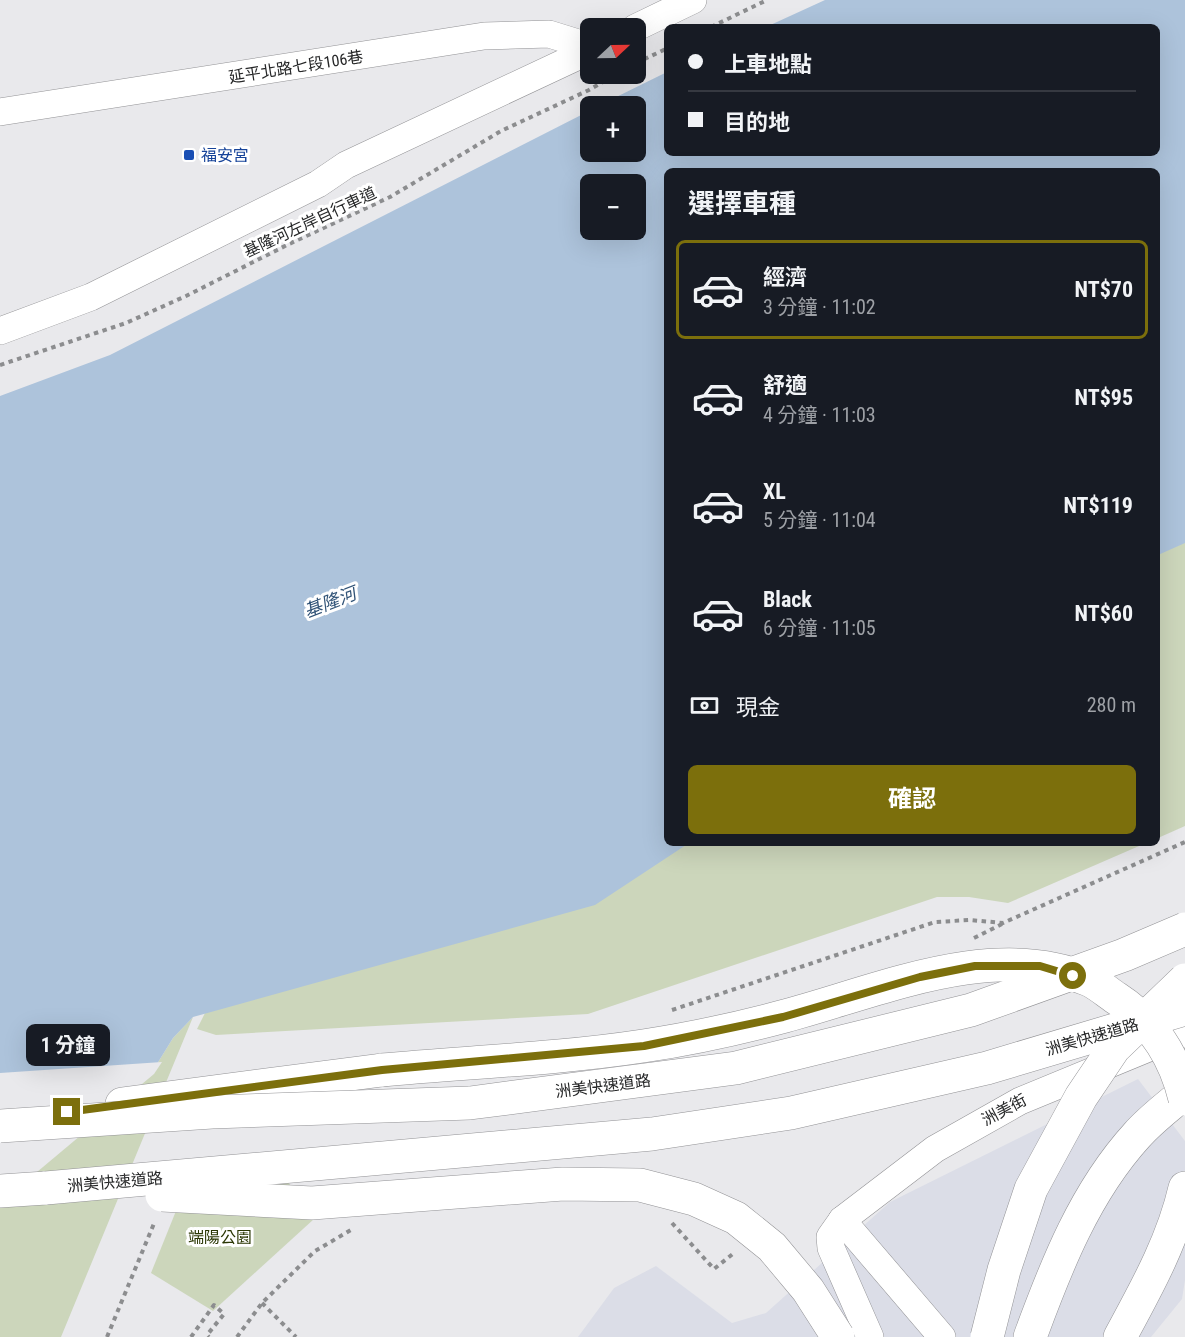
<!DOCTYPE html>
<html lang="zh-TW">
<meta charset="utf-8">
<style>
body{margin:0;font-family:"Roboto Condensed","Noto Sans TC",sans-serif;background:#20242c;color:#f1f3f6;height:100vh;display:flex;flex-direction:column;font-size:22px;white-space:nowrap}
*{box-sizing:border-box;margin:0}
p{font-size:20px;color:#9ea1a6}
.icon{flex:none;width:33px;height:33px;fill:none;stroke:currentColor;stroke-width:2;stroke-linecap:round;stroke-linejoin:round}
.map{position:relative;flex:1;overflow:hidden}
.details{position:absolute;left:664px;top:168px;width:496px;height:678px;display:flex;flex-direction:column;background:#171b24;border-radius:9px;box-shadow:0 6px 24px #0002}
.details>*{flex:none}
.hud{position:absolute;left:664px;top:24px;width:496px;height:132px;border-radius:9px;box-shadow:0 6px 24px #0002;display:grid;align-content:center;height:132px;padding:0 24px;background:#171b24}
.needle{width:39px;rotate:68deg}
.controls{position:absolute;left:580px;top:18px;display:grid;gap:12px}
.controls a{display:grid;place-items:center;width:66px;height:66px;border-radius:9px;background:#171b24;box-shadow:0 6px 24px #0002;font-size:30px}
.end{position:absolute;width:27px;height:27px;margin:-14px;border:8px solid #7c6f0c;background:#fff;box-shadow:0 0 0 3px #fff}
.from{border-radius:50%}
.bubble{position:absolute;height:42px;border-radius:9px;background:#171b24;box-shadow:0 6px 24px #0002;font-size:20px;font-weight:700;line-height:42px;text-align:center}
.hud b{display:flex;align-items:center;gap:21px;height:57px;font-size:22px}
.hud b+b{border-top:2px solid #363941}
.hud i{width:15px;height:15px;background:#f1f3f6}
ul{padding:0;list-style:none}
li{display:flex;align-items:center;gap:18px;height:99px;margin:0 12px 9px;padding:0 12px;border:3px solid transparent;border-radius:9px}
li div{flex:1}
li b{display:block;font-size:22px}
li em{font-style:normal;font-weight:700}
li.on{border-color:#7c6f0c}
li>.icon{width:54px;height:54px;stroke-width:1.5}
h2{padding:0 24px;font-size:27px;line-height:72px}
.pay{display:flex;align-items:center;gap:15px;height:66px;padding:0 24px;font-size:22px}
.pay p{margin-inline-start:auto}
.button{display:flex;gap:12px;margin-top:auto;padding:12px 24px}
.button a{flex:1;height:69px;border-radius:9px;background:#7c6f0c;color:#fff;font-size:24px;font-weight:700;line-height:69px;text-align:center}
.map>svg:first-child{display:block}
</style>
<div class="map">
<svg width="1185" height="1337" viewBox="0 0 1185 1337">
<rect width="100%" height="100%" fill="#e9e9ec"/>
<polygon fill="#dbdde7" points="1138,1079 1185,1141 1185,1280 1182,1299 1151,1337 578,1337 614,1288 656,1266 732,1323 766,1313 890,1202"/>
<g fill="#ccd6bb">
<polygon points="1185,519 1185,826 1158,838 1158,530"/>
<polygon points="668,843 1146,843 1008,903 969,897 937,897 588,1014 216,1035 197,1029 212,999"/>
<polygon points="193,1017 61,1337 0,1337 0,1200 152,1072 173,1038"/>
<polygon points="272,1159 314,1219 213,1311 151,1273 180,1201"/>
</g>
<path fill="#adc3db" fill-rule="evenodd" d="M825 0H1185V543L1158 555V171H668V843H689L595 905 193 1017 173 1038 152 1072 0 1200V396L110 355 591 110V152H636V106H598L667 72 668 153H1158V27H766ZM591 184H636V230H591Z"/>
<polygon fill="#e9e9ec" points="162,1062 154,1074 0,1203 0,1073"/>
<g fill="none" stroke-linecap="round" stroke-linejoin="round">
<defs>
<g id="minor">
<polyline points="635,28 693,0"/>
<polyline points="0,112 484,36 549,34 591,47"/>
<polyline points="0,331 91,297 318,184 346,165 591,50"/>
<polyline points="842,1220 942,1337"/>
<polyline points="870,1337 831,1248 830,1237 842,1220 935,1149 1020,1101 1185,1033"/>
</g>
<g id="highway">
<polyline points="122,1104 382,1070"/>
<polyline points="0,1191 46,1188"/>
<path d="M1030 1337C1056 1266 1085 1192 1137 1135 1151 1119 1169 1106 1185 1092"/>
<path d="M1120 1337C1146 1289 1173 1241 1185 1188"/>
</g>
</defs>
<use href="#minor" stroke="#929295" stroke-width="28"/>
<use href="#highway" stroke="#929295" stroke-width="34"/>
<g stroke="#8c8d8f" stroke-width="4" stroke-dasharray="4.5 4.5" stroke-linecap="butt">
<polyline points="711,27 767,0"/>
<polyline points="636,63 668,48"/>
<polyline points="0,365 126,323 186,296 289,244 390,197 501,131 589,90 617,74"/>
<polyline points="974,938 1002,924"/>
<polyline points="672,1010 935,922 970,920 1003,923 1185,842"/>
<polyline points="672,1223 714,1269 734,1253"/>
<polyline points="262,1303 296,1337"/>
<polyline points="107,1337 155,1221"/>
<polyline points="191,1337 214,1305 224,1314 207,1335 209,1337"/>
<polyline points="237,1337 262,1303 315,1251 351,1230"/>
</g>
<use href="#minor" stroke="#fff" stroke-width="27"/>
<use href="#highway" stroke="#fff" stroke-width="33"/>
<defs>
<g id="highway-bridge">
<path d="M382 1070C469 1062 557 1059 643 1046 690 1039 740 1028 785 1016 879 991 994 939 1089 980 1098 984 1107 992 1116 998 1153 1022 1175 1057 1185 1099"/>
<polyline points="0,1126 212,1112 470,1103 736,1068 971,1010 1124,955 1185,929"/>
<polyline points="46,1188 652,1134 791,1113 987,1068 1185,1009"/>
<polyline points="162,1195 312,1203 563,1184 640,1185 694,1199 736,1218 772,1247 808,1290 838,1337"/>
<polyline points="987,1337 1004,1270 1031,1189 1081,1097 1114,1048 1185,980"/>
</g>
</defs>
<use href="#highway-bridge" stroke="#929295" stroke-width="34" stroke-linecap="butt"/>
<use href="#highway-bridge" stroke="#fff" stroke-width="33"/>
</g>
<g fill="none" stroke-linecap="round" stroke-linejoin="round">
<polyline stroke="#7c6f0c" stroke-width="8" points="67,1112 382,1070 644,1046 783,1017 920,977 975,966 1040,966 1073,976"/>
</g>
<rect fill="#1a4fb4" stroke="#fff" stroke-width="2" x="183" y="149" width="12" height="12" rx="3"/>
<g text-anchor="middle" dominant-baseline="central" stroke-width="6" stroke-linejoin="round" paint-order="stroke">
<g font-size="16" fill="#262728" stroke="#fff">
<text transform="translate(296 67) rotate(-9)">延平北路七段106巷</text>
<text transform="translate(310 222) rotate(-25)">基隆河左岸自行車道</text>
<text transform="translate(1092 1037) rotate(-16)">洲美快速道路</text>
<text transform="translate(603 1086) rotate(-7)">洲美快速道路</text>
<text transform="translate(1004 1110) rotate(-28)">洲美街</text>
<text transform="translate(115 1182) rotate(-5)">洲美快速道路</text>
</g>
<g font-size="16" fill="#164399" stroke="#fff" text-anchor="start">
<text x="201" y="155">福安宮</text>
</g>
<g font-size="16" fill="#2a3603" stroke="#fff">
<text x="220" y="1237">端陽公園</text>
</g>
<g font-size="18" font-style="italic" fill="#315377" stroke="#fff">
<text transform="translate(330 602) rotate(-21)">基隆河</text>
</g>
</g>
</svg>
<div class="controls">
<a><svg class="needle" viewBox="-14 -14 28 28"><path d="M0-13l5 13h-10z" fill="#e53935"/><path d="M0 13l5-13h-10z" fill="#9ea1a6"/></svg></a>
<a>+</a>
<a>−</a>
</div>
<i class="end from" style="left:1073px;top:976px"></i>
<i class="end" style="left:67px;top:1112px"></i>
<div class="bubble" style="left:26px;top:1024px;width:84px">1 分鐘</div>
<div class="hud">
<b><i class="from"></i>上車地點</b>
<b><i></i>目的地</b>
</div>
<section class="details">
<h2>選擇車種</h2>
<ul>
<li class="on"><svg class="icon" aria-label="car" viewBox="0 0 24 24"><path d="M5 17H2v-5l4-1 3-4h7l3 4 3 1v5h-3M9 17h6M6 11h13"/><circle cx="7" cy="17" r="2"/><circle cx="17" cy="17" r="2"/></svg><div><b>經濟</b><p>3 分鐘 · 11:02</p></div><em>NT$70</em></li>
<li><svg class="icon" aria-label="car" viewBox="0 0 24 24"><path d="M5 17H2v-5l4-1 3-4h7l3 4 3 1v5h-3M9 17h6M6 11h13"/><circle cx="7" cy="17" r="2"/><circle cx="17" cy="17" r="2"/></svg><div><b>舒適</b><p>4 分鐘 · 11:03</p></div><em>NT$95</em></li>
<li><svg class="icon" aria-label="car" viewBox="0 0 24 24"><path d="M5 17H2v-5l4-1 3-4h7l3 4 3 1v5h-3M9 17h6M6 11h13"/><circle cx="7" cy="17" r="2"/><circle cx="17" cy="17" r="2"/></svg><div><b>XL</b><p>5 分鐘 · 11:04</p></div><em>NT$119</em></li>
<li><svg class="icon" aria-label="car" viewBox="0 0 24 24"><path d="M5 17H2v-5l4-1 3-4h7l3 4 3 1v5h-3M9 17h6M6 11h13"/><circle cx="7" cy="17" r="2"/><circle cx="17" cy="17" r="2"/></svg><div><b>Black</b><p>6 分鐘 · 11:05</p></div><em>NT$60</em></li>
</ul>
<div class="pay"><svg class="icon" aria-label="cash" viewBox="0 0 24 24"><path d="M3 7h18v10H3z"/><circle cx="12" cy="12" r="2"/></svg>現金<p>280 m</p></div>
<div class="button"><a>確認</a></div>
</section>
</div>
